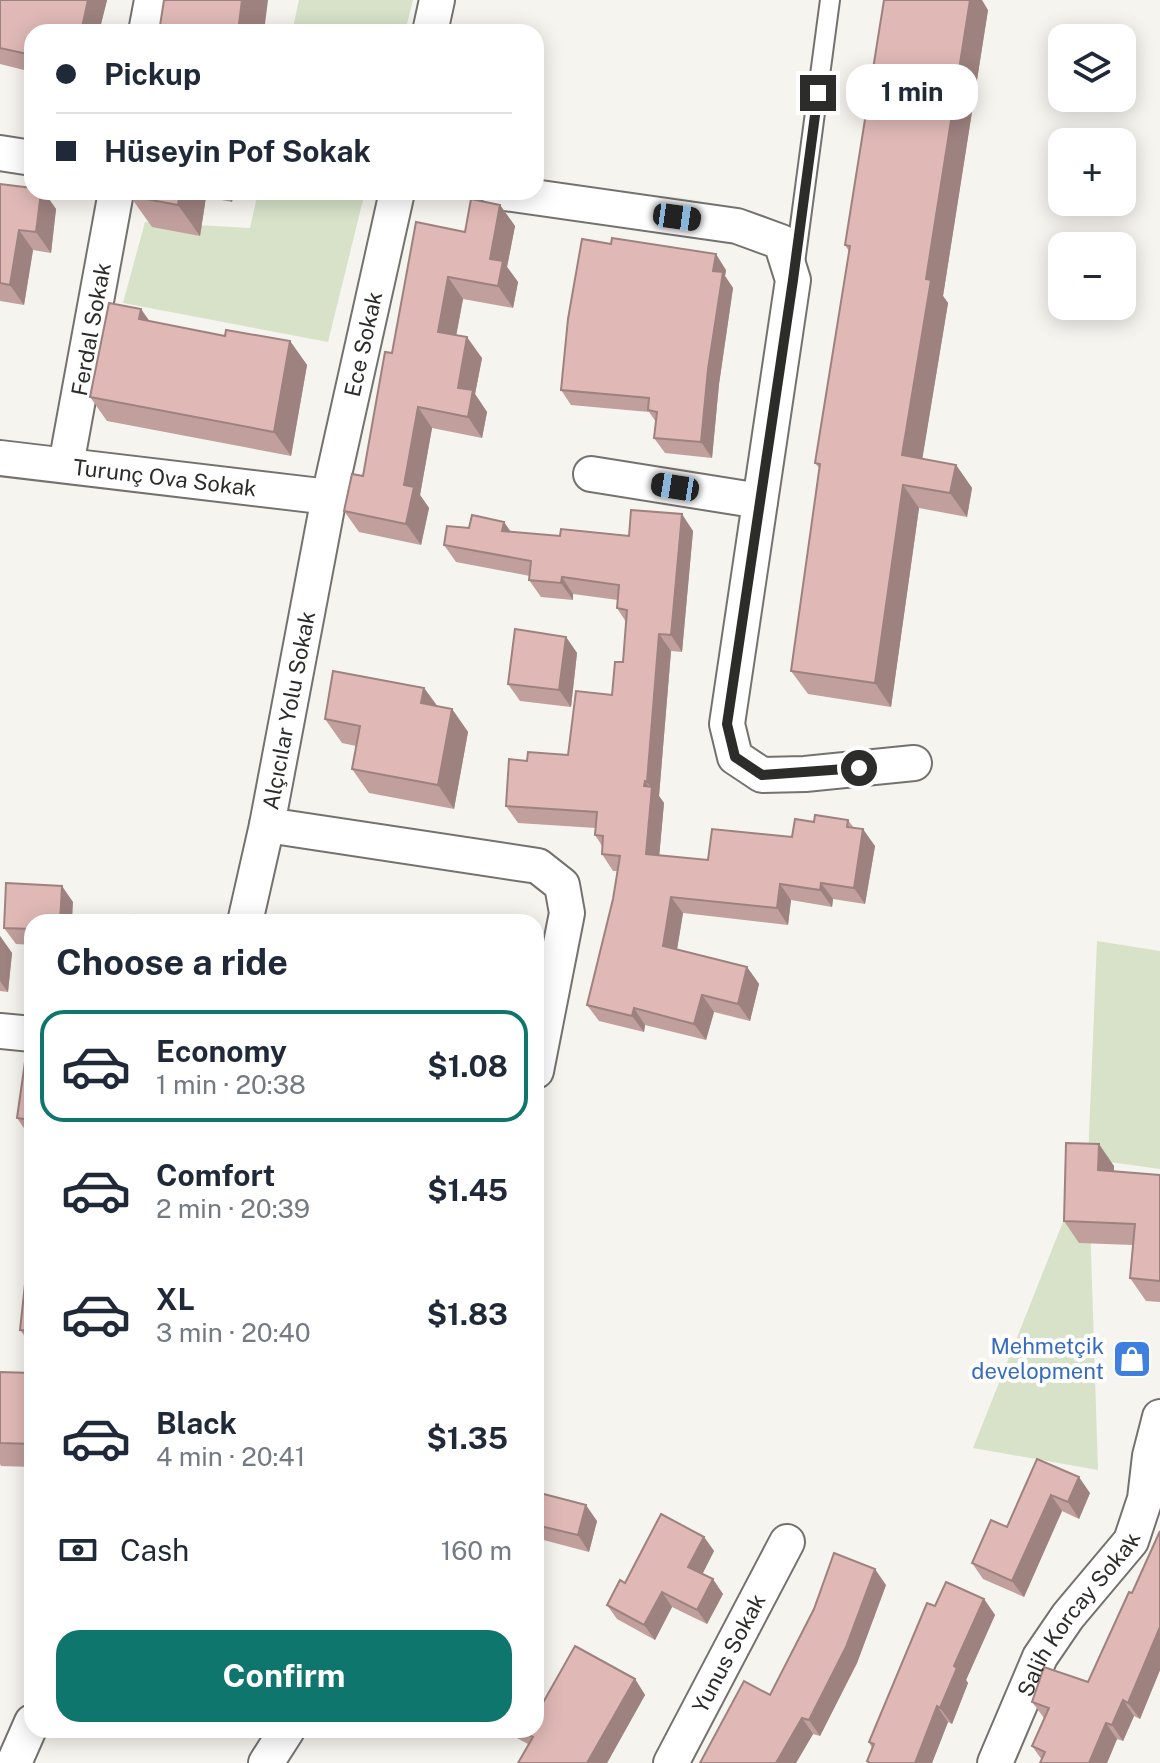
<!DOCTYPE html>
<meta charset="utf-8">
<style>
body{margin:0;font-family:"Public Sans",sans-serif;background:#f6f6f7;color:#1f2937;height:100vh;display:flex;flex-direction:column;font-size:30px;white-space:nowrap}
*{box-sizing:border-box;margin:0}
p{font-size:26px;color:#747a83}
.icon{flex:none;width:44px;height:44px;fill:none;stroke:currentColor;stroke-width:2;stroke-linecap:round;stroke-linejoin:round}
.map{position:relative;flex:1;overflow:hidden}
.sheet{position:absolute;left:24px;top:914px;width:520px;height:824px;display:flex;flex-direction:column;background:#fff;border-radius:24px;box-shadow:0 4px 20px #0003}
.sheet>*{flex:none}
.hud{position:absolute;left:24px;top:24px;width:520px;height:176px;border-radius:24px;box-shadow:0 4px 20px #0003;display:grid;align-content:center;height:176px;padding:0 32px;background:#fff}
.fabs{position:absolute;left:1048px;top:24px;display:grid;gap:16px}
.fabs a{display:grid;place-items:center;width:88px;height:88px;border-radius:16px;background:#fff;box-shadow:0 4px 20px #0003;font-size:40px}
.end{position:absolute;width:36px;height:36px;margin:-18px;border:10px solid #2c2c2a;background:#fff;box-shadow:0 0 0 4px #fff}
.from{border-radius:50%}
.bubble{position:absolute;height:56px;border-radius:24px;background:#fff;box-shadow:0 4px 20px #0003;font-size:26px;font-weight:700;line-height:56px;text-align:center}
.car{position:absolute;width:24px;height:48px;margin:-24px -12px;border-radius:10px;box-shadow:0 0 6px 2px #0007;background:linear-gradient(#222 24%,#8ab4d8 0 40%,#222 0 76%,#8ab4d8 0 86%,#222 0)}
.hud b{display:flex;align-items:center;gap:28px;height:76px;font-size:30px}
.hud b+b{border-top:2px solid #e0e1e3}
.hud i{width:20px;height:20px;background:#1f2937}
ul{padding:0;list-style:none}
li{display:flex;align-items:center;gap:24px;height:112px;margin:0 16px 12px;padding:0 16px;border:4px solid transparent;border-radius:24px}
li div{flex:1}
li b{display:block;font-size:30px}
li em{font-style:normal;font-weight:700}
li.on{border-color:#0f766e}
li>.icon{width:72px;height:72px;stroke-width:1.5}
h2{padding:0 32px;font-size:36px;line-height:96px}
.pay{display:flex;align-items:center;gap:20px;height:88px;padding:0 32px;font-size:30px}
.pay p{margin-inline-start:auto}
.button{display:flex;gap:16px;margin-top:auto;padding:16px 32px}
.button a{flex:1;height:92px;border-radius:24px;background:#0f766e;color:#fff;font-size:32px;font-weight:700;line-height:92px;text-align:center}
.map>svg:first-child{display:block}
</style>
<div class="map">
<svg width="1160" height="1763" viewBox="0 0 1160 1763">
<rect width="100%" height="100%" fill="#f6f4ef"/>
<g fill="#d7e2c9">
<polygon points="299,0 413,0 405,32 292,32"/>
<polygon points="258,192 365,192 328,342 123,303 145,222 250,228"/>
<polygon points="1097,941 1160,951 1160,1169 1088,1159 1098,1470 973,1448 1088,1159"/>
</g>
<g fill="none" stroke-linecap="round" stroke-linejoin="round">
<defs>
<polyline id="lane" points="795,263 830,0"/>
<g id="street">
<polyline points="146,32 152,0"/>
<polyline points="430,32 437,0"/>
<polyline points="0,153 32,158"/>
<polyline points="498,192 737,226 781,242 793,280 727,724 735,757 762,775 805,774 914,763"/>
<path id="s1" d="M0 458 329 497"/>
<path id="s2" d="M66 465 116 192"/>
<polyline points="591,474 760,501"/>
<polyline points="267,825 538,866 562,885 567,913 536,1071"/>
<path id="s3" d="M245 922 267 825 329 497 397 192"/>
<polyline points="0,1031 32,1034"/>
<polyline points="14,1763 32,1722"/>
<polyline points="266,1763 287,1730"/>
<path id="s4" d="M671 1763 787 1542"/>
<path id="s5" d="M995 1763 1040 1657 1068 1616 1131 1541 1145 1499 1150 1456 1160 1417"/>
</g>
</defs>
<use href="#lane" stroke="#74726e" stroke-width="22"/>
<use href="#street" stroke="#74726e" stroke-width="38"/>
<use href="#lane" stroke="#fff" stroke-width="18"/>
<use href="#street" stroke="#fff" stroke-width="34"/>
</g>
<g fill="#c19f9d">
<polygon points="0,0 107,0 99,32 32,32 32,72 0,64"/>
<polygon points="988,10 943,296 948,303 922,459 956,465 972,488 967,517 919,508 891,707 808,694 791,671 820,469 815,463 849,251 845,245"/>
<polygon points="0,184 32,192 44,192 56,209 51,253 33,250 24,305 0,301"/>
<polygon points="131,192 234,192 232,202 206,197 200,236 152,227 130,196"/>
<polygon points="500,205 515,226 507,267 518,282 513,308 463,299 456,335 482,358 475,394 487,412 482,438 432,428 420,495 429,508 421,545 359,532 344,511 363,476 392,353"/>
<polygon points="726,270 725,276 733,288 719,384 712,458 665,453 654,438 656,422 649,412 571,405 561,390"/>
<polygon points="150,321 225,336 290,341 307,365 291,456 107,421 90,397"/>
<polygon points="469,528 560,536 629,536 693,531 682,652 671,651 659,796 664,803 659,855 708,860 792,837 814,822 848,820 854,828 875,846 865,904 833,899 832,907 791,900 788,925 683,913 677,949 747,967 759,984 750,1021 714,1012 706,1040 645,1025 644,1032 599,1021 587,1005 613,899 617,871 613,871 602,854 602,846 595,835 596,828 518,823 506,806 527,761 568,755 612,695 623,662 626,622 617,608 618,600 573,594 573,600 541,597 529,580 530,576 456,562 444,545"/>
<polygon points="566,637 577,653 571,707 520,701 508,684"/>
<polygon points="424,688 437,706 452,709 468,732 454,809 369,793 352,769 356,746 342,743 325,719"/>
<polygon points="73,902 32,922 32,945 16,944 4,928"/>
<polygon points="0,936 12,953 8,992 0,991"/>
<polygon points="32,1056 32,1140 17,1118"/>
<polygon points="1114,1166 1114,1171 1160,1175 1160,1302 1146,1301 1130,1278 1133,1245 1079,1243 1064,1221"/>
<polygon points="32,1275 32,1346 20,1330"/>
<polygon points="0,1372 32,1373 32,1467 1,1466 0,1464"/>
<polygon points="1037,1459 1090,1493 1079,1519 1062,1511 1024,1597 983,1579 972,1563 1007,1527"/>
<polygon points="536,1492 597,1521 589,1552 536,1538"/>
<polygon points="1160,1531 1160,1670 1140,1719 1134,1716 1123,1741 1117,1739 1107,1763 1040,1763 1042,1760 1032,1746 1044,1718 1032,1702 1088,1682 1132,1593"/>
<polygon points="704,1537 714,1551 702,1574 723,1594 707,1624 672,1607 655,1640 617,1619 607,1605 625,1583"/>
<polygon points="886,1585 857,1663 820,1736 813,1734 796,1763 700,1763"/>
<polygon points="984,1599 995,1615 966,1680 968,1683 952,1724 948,1722 932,1763 869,1763 867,1761 872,1748 869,1742 935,1606"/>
<polygon points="635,1679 645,1695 607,1763 518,1763 528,1744 502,1730 536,1730 540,1708"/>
</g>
<g fill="#9d827f">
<polygon points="88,0 107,0 99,32 81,32"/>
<polygon points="242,0 268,0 264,32 238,32"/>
<polygon points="970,0 982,0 988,10 943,296 948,303 919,479 902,455 926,279"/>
<polygon points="41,192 44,192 56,209 51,253 36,232"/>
<polygon points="180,192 203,192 206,197 200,236 178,205"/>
<polygon points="225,192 234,192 232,202"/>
<polygon points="500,205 515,226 507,267 518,282 513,308 498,286 490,259"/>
<polygon points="19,230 33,250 24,305 10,285"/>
<polygon points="716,254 726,270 725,276 733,288 719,384 712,458 701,442 713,271"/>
<polygon points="448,277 463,299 453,353 438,332"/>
<polygon points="141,309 158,333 139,319"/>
<polygon points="467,337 482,358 475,394 487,412 482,438 468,417 458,388"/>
<polygon points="290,341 307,365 291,456 274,432"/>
<polygon points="418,407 432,428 420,495 429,508 421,545 406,524 404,485"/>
<polygon points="956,465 972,488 967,517 950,493"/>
<polygon points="903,485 919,508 891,707 875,683"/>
<polygon points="682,514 693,531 682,652 671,635"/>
<polygon points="504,522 516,539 502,531"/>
<polygon points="562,577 573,594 573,600 561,583"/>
<polygon points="659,634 671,651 659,796 664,803 658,870 646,854 644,786 645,781 652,791 652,789 647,782"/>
<polygon points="566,637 577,653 571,707 559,690"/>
<polygon points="424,688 441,711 421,703"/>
<polygon points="452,709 468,732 454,809 438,785"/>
<polygon points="863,829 875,846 865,904 854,888"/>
<polygon points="821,883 833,899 832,907 820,890"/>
<polygon points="780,884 791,900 788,925 777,908"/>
<polygon points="62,886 73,902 72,922 60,922"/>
<polygon points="671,897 683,913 675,962 663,946"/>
<polygon points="0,936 12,953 8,992 0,981"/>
<polygon points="747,967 759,984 750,1021 738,1004"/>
<polygon points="702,995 714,1012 706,1040 694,1024"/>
<polygon points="634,1008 645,1025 644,1032 632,1016"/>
<polygon points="1099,1144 1114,1166 1113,1192 1098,1170"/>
<polygon points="1079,1477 1090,1493 1079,1519 1068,1502"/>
<polygon points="1051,1495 1062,1511 1024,1597 1012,1581"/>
<polygon points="586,1505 597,1521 589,1552 578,1535"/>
<polygon points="704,1537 714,1551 699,1581 688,1567"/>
<polygon points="875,1569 886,1585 857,1663 820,1736 809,1720"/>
<polygon points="713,1579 723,1594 707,1624 697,1610"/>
<polygon points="662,1592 672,1607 655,1640 644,1625"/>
<polygon points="984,1599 995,1615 966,1680 968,1683 952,1724 940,1708 954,1666"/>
<polygon points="1160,1627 1160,1670 1140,1719 1128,1703"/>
<polygon points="635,1679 645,1695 607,1763 587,1763"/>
<polygon points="1123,1700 1134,1716 1123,1741 1112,1725"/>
<polygon points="937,1706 948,1722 932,1763 915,1763"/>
<polygon points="802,1718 813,1734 796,1763 776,1763"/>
<polygon points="1106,1723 1117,1739 1107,1763 1089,1763"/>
</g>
<g fill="#e0b9b6" stroke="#9d827f" stroke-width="2">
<polygon points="0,0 88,0 81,32 32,32 32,55 0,48"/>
<polygon points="164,0 242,0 238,32 159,32"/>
<polygon points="884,0 970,0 926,279 931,280 902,455 956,465 950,493 903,485 875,683 791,671 820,464 815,463 850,246 845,245"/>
<polygon points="0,184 32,188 32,192 41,192 36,232 19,230 10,285 0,283"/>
<polygon points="131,192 180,192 178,205 130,196"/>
<polygon points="471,199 500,205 490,259 503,261 498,286 448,277 438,332 467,337 458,388 473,390 468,417 418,407 404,485 414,487 406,524 344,511 352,474 363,476 385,352 392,353 416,222 465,232"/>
<polygon points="612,238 716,254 713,271 723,272 708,369 701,442 654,438 657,412 648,410 649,398 561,390 568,319 582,239 611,244"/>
<polygon points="109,303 141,309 139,319 225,336 226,330 290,341 274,432 90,397"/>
<polygon points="631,510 682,514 671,635 659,634 647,782 645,781 644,786 652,787 646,854 708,860 712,829 792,837 795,819 814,822 815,815 848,820 847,827 863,829 854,888 821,883 820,890 780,884 777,908 671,897 663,946 747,967 738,1004 702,995 694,1024 634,1008 632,1016 587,1005 613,899 620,856 602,854 603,836 595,835 597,812 506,806 509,759 527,761 528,752 568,755 576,691 612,695 615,662 623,662 627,610 617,608 619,585 562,577 561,583 529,580 531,561 444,545 447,526 469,528 472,515 504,522 502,531 560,536 561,529 629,536"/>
<polygon points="515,629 566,637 559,690 508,684"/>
<polygon points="333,671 424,688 421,703 452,709 438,785 352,769 360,726 325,719"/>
<polygon points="6,883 62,886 60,922 32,922 32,929 4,928"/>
<polygon points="135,915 176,922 134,922"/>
<polygon points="26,1055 32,1056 32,1120 17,1118"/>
<polygon points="1066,1143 1099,1144 1098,1170 1160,1175 1160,1281 1130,1278 1135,1224 1064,1221"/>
<polygon points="26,1275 32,1275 32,1331 20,1330"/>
<polygon points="0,1372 32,1373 32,1444 0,1443"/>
<polygon points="1037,1459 1079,1477 1068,1502 1051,1495 1012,1581 972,1563 991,1520 1007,1527"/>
<polygon points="536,1492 586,1505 578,1535 536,1525"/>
<polygon points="661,1514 704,1537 688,1567 713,1579 697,1610 662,1592 644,1625 607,1605 620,1580 625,1583"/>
<polygon points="1160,1531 1160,1627 1128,1703 1123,1700 1112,1725 1106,1723 1089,1763 1040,1763 1045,1752 1032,1746 1049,1708 1032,1702 1044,1667 1088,1682 1129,1592 1132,1593"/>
<polygon points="834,1553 875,1569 846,1647 809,1720 802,1718 776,1763 700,1763 744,1681 770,1695 814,1609"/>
<polygon points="946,1582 984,1599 954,1666 957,1668 940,1708 937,1706 915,1763 870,1763 867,1761 874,1744 869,1742 927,1603 935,1606"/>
<polygon points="575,1646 635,1679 587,1763 518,1763 533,1737 519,1730 536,1730 536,1705 540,1708"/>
</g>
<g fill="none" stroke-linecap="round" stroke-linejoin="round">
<polyline stroke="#2c2c2a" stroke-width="10" points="818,93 793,280 727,724 735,757 762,775 859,768"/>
</g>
<defs>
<symbol id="shop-square" viewBox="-11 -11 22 22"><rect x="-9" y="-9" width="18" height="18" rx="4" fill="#3f7fe0" stroke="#fff"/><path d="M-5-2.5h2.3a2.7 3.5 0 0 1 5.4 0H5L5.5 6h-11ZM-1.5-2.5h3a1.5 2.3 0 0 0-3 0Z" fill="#fff"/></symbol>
</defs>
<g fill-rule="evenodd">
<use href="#shop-square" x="1110" y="1337" width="44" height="44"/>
</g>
<g text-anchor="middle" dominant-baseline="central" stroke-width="8" stroke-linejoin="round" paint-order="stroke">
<g font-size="22" fill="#2c2c2a" stroke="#fff">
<text stroke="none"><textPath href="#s2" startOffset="138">Ferdal Sokak</textPath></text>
<text stroke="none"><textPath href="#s3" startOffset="590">Ece Sokak</textPath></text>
<text stroke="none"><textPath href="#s1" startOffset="166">Turunç Ova Sokak</textPath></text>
<text stroke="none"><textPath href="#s3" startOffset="216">Alçıcılar Yolu Sokak</textPath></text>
<text stroke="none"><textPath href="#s5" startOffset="172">Salih Korcay Sokak</textPath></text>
<text stroke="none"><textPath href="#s4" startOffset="124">Yunus Sokak</textPath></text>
</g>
<g font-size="22" fill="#366cbe" stroke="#fff" text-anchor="end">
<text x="1104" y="1346">Mehmetçik<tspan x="1104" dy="25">development</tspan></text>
</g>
</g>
</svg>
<div class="fabs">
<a><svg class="icon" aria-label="layers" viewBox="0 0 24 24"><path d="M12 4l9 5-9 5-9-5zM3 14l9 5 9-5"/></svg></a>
<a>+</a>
<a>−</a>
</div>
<i class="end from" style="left:859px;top:768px"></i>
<i class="end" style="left:818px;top:93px"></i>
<div class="bubble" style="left:846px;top:64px;width:132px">1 min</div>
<i class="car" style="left:677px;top:217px;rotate:98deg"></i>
<i class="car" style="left:675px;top:487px;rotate:279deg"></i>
<div class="hud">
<b><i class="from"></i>Pickup</b>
<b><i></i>Hüseyin Pof Sokak</b>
</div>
<section class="sheet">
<h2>Choose a ride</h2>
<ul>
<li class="on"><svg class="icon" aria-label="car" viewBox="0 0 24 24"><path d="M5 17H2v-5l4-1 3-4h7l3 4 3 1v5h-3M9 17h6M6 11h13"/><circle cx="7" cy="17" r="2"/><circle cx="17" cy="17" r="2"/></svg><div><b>Economy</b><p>1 min · 20:38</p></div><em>$1.08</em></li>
<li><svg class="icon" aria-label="car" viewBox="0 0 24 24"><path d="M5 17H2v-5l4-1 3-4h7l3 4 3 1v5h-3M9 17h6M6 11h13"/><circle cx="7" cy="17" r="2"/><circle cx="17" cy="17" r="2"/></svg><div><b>Comfort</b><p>2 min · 20:39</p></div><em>$1.45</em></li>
<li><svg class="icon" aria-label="car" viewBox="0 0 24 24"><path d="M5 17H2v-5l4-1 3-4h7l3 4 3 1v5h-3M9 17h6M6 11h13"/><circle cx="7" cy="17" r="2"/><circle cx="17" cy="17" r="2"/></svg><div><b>XL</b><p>3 min · 20:40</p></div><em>$1.83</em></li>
<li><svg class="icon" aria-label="car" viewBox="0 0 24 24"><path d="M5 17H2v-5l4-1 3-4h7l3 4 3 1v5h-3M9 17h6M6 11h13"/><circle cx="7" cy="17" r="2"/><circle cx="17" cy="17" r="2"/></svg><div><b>Black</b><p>4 min · 20:41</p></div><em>$1.35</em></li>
</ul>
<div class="pay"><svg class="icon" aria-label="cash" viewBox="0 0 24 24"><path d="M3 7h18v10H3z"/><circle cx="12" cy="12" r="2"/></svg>Cash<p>160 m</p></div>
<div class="button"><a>Confirm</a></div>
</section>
</div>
